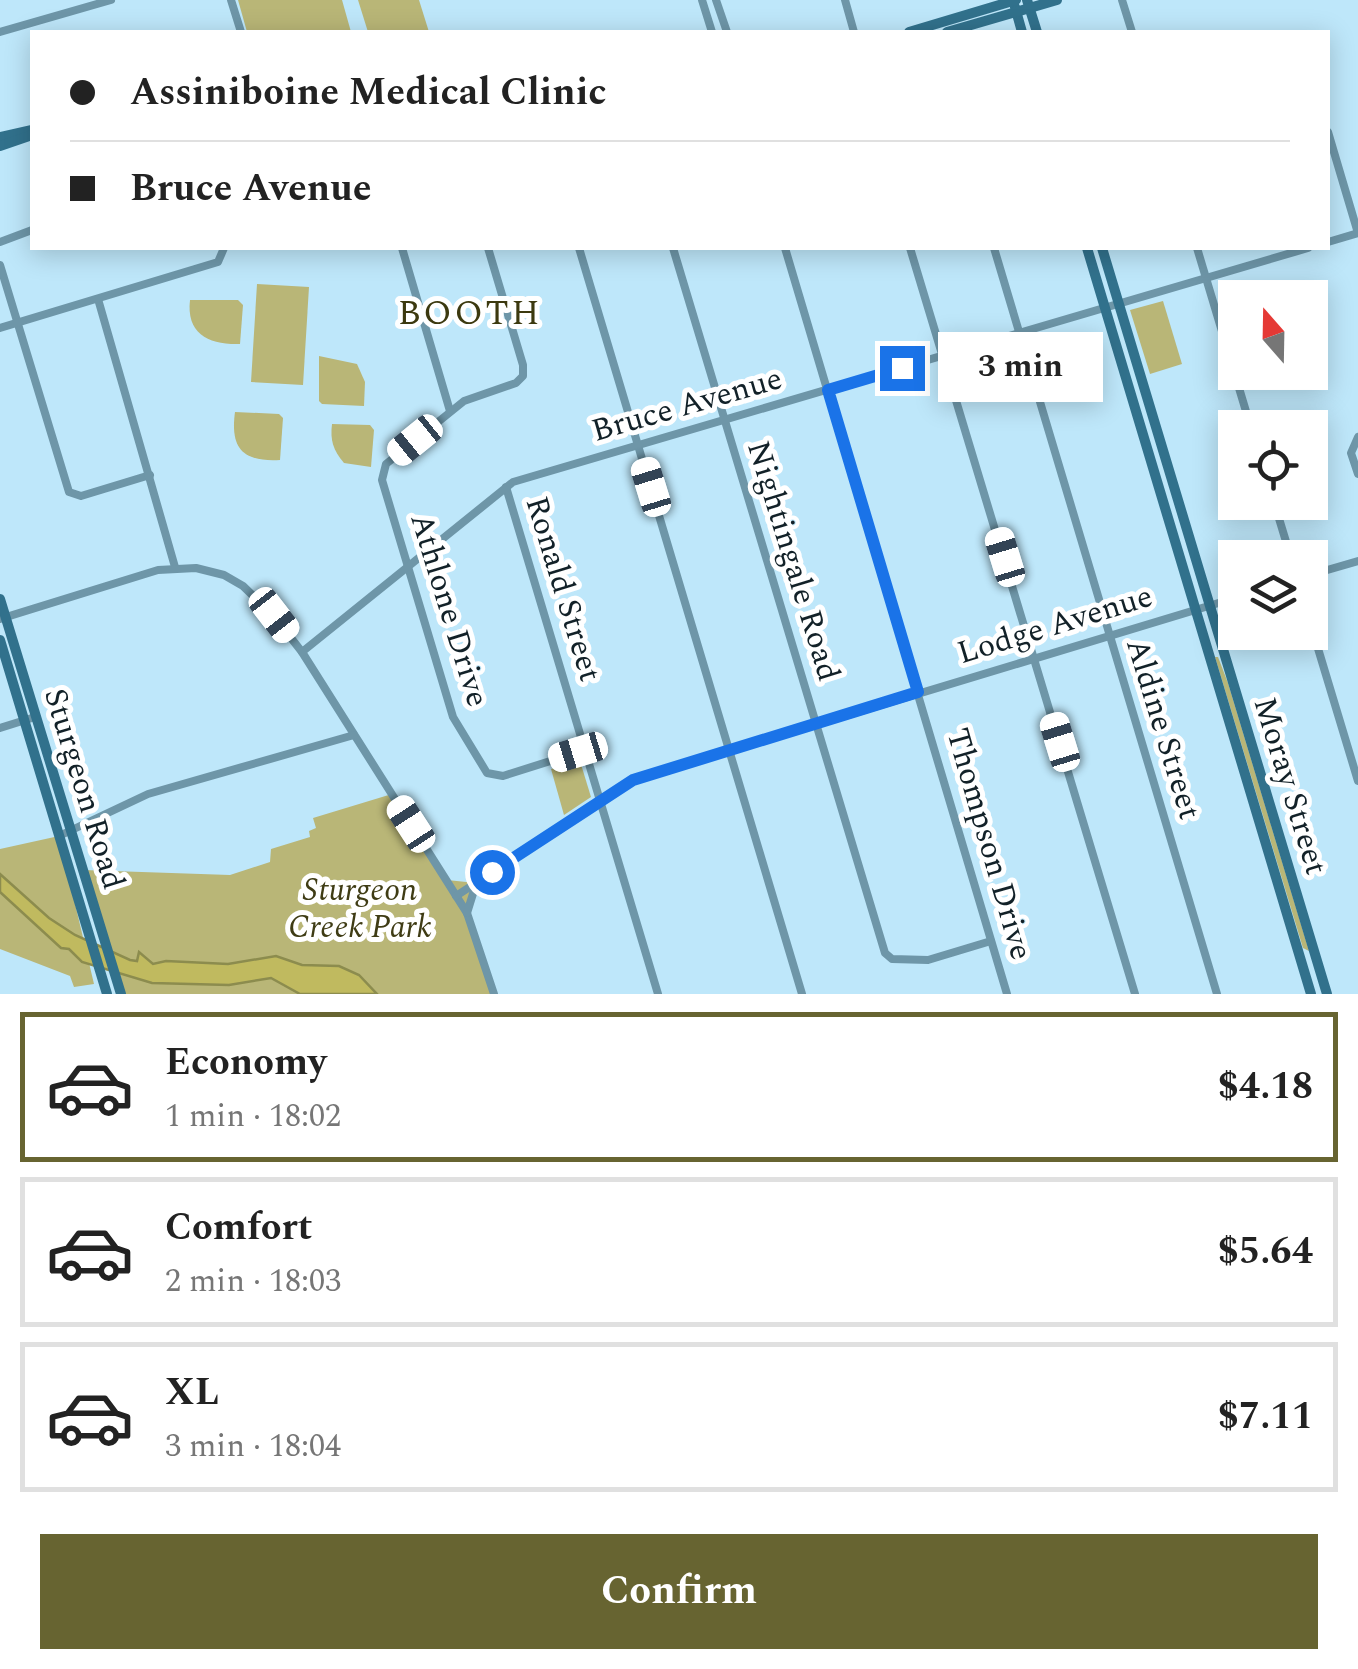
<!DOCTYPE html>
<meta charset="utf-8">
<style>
body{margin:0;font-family:Spectral,serif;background:#f6f6f6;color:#222;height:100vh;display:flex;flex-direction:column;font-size:38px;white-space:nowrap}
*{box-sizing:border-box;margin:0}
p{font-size:32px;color:#767676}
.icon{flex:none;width:55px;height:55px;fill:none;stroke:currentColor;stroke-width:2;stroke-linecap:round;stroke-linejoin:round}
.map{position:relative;height:994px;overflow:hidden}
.drawer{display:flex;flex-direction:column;background:#fff;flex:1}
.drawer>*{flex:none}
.top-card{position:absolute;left:30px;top:30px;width:1300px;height:220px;border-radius:0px;box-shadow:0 5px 25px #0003;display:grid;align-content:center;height:220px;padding:0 40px;background:#fff}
.needle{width:65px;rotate:340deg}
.tools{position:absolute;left:1218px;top:280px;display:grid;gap:20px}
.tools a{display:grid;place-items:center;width:110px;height:110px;border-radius:0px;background:#fff;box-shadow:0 5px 25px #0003;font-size:50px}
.end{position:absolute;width:45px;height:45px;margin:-22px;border:12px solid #1a73e8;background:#fff;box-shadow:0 0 0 5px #fff}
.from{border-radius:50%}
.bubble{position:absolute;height:70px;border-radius:0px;background:#fff;box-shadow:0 5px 25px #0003;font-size:32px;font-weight:700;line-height:70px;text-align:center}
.car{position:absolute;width:30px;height:60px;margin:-30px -15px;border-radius:12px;box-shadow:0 0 8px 2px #0007;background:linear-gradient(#fff 24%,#345 0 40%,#fff 0 76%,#345 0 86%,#fff 0)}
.top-card b{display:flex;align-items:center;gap:35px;height:95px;font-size:38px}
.top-card b+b{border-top:2px solid #e0e0e0}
.top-card i{width:25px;height:25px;background:#222}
ul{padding:18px 0 0;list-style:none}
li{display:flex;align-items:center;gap:30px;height:150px;margin:0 20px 15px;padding:0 20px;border:5px solid #e0e0e0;border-radius:0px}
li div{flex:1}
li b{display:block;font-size:38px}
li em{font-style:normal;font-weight:700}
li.on{border-color:#676431}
li>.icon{width:90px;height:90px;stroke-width:1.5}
.button{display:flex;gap:20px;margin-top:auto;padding:20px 40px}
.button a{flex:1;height:115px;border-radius:0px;background:#676431;color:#fff;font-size:40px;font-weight:700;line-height:115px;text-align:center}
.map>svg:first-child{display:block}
</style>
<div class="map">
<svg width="1358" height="994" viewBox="0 0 1358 994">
<rect width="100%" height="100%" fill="#bee7fa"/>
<g fill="#b9b677">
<polygon points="238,0 342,0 351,32 247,32"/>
<polygon points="358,0 419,0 429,32 368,32"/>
<polygon points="257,284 309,287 303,385 251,382"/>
<path d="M190 300H238L243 305 240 344C209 345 186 334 190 300Z"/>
<polygon points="1163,301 1182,364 1150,374 1130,310"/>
<polygon points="319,356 357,364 365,382 364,406 322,404 319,401"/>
<path d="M235 412 279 414 283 418 280 460C243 462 230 449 235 412Z"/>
<path d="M332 424 370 425 374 430 371 467 344 463C333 450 330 440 332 424Z"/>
<polygon points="1215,657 1218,657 1228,683 1309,951 1303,948"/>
<polygon points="580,761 591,797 564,815 551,769"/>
<polygon points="392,794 447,880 476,883 467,913 494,994 121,994 83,870 230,875 270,862 271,849 310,837 309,831 316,828 313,818"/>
<polygon points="59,836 94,984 74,987 70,976 0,949 0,849"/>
</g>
<polygon fill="#c0ba5f" stroke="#8c8c4e" stroke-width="2.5" points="0,874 49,918 75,935 130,960 137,961 139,952 153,964 166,961 228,964 276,956 302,965 339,966 359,975 377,994 300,994 271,978 229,985 152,983 82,962 69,949 61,948 0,892"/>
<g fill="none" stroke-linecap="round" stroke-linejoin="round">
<g stroke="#6e96a8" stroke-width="8">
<polyline points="231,0 241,32"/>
<polyline points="702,0 712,32"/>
<polyline points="716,0 727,32"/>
<polyline points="845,0 854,32"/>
<polyline points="1122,0 1132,32"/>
<polyline points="0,32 111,0"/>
<polyline points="1328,132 1358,233 1328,242"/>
<polyline points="0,242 32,230"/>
<polyline points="402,248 450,411"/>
<polyline points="488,248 523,365 523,376 516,383 464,401 386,464 382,480 453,717 487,773 503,776 585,750"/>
<polyline points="579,248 802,994"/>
<polyline points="673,248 885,953 892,959 928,960 991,941"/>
<polyline points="785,248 1007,994"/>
<polyline points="910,248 1135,994"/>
<polyline points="994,248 1217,994"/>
<polyline points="1197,248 1251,428"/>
<polyline points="0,265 69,492 81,496 150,475"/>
<polyline points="98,299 175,567"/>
<polyline points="0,328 218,262 224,248"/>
<polyline points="1358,437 1351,453 1358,474"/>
<polyline points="506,487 658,994"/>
<polyline points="1274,502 1291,558"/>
<polyline points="1310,575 1358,561"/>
<polyline points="0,619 158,570 196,568 224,575 243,586 273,615 302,652 467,913 494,994"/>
<polyline points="1310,622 1358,781"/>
<polyline points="302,652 513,482 1308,248"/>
<polyline points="0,728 35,717"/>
<polyline points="59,836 148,794 354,735"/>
<polyline points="456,896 633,780 1235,598"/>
<polyline points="467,913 476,884"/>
</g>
<g stroke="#31718c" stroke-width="10">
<polyline points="1027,0 1037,32"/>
<polyline points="1015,7 1022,32"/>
<polyline points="909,32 1016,0"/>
<polyline points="947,32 1057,0"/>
<polyline points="0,137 32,130"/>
<polyline points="0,146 32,135"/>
<polyline points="1087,248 1311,994"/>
<polyline points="1102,248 1327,994"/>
<polyline points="0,599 121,994"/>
<polyline points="0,640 107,994"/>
</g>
</g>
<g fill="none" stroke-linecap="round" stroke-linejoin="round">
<polyline stroke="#1a73e8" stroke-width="12" points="492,872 633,780 918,692 828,390 902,368"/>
</g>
<g text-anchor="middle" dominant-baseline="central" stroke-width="10" stroke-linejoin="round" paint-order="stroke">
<g font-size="32" fill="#122128" stroke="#fff">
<text transform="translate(687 405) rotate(-16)">Bruce Avenue</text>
<text transform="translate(793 561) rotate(73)">Nightingale Road</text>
<text transform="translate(563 589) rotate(73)">Ronald Street</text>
<text transform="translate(449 610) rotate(73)">Athlone Drive</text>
<text transform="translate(1055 625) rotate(-17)">Lodge Avenue</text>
<text transform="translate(1163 729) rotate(73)">Aldine Street</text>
<text transform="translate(1290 786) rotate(73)">Moray Street</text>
<text transform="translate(84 789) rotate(73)">Sturgeon Road</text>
<text transform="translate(989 844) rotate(74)">Thompson Drive</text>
</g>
<g font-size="32" font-style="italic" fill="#3f3c15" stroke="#fff">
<text x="360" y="890">Sturgeon<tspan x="360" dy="37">Creek Park</tspan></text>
</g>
<g font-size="35" letter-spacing="2.5" fill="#3c390f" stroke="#fff">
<text x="470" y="313">BOOTH</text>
</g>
</g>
</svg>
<div class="tools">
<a><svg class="needle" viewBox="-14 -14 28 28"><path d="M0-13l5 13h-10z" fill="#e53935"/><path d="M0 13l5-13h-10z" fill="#767676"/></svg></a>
<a><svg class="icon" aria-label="locate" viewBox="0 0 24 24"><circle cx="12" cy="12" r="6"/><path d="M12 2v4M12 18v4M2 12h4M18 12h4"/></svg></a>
<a><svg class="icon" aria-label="layers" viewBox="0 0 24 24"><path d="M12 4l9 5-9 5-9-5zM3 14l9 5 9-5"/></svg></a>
</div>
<i class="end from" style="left:492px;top:872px"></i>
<i class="end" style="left:902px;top:368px"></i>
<div class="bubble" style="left:938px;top:332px;width:165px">3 min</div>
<i class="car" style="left:415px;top:440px;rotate:231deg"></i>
<i class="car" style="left:651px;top:487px;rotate:343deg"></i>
<i class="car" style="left:1005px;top:557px;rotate:343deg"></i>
<i class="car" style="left:274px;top:615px;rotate:142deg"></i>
<i class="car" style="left:1060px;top:742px;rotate:343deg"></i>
<i class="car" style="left:578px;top:752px;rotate:253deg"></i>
<i class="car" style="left:411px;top:824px;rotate:327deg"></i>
<div class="top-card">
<b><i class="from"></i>Assiniboine Medical Clinic</b>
<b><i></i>Bruce Avenue</b>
</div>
</div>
<section class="drawer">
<ul>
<li class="on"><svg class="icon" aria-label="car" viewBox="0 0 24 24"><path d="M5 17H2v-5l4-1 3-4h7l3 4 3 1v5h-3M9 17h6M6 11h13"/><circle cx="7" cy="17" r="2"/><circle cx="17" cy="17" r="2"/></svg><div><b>Economy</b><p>1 min · 18:02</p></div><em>$4.18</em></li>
<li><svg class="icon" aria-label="car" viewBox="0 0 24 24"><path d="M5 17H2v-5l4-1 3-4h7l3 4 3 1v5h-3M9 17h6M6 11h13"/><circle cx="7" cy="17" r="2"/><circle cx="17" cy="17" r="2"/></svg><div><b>Comfort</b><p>2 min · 18:03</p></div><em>$5.64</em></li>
<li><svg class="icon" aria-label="car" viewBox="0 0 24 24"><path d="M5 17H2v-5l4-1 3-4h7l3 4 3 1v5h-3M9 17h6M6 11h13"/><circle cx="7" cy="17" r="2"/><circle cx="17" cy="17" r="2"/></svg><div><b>XL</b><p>3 min · 18:04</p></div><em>$7.11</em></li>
</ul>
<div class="button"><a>Confirm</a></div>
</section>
